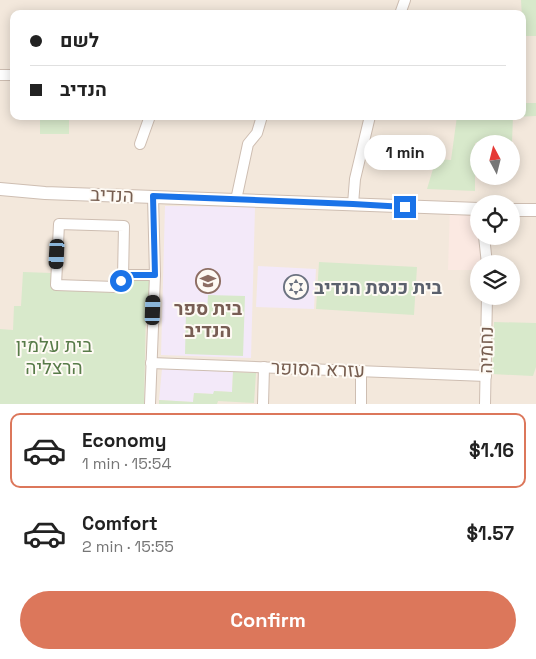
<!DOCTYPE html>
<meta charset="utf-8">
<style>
body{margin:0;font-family:"Space Grotesk",Heebo,sans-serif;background:#f6f6f6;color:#222;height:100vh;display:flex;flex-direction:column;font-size:19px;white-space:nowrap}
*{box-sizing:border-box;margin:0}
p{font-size:16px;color:#767676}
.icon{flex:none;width:28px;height:28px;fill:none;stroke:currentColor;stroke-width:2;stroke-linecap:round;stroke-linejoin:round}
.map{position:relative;height:404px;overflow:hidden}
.sheet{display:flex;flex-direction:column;background:#fff;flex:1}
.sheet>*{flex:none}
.top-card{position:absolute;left:10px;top:10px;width:516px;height:110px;border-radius:10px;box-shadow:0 2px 12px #0003;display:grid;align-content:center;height:110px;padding:0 20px;background:#fff}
.needle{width:32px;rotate:353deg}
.buttons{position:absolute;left:470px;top:135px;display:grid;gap:10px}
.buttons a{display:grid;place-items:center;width:50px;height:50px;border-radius:50%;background:#fff;box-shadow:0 2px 12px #0003;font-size:25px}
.end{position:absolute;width:22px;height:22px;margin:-11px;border:6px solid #1a73e8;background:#fff;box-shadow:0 0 0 2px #fff}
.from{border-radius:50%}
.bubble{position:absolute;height:35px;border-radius:18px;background:#fff;box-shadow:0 2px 12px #0003;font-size:16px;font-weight:600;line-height:35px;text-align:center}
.car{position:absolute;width:15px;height:30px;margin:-15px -8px;border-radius:6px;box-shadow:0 0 4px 1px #0007;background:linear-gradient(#222 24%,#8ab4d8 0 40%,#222 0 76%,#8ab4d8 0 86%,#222 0)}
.top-card b{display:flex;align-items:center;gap:18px;height:48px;font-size:19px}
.top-card b+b{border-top:1px solid #e0e0e0}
.top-card i{width:12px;height:12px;background:#222}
ul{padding:9px 0 0;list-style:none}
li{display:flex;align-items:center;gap:15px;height:75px;margin:0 10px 8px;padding:0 10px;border:2px solid transparent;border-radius:10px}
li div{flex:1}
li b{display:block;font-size:19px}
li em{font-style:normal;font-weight:600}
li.active{border-color:#dc775b}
li>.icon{width:45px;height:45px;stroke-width:1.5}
.button{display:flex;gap:10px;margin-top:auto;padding:10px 20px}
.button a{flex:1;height:58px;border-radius:30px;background:#dc775b;color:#fff;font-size:20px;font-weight:600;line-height:58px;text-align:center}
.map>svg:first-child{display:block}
</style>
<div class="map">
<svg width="536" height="404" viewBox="0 0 536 404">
<rect width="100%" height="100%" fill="#fcf6ed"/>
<path fill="#f3e8dc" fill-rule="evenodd" d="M0 0H536V404H0ZM14 14H522V116H14ZM479 144H511V176H479ZM479 204H511V236H479ZM479 264H511V296H479Z"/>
<polygon fill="#fbe9e2" points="450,206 479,207 479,236 482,236 482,264 479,264 479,270 448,270"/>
<g fill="#f3e9f9">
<polygon points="165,206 255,207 251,358 161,355"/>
<polygon points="258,266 316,269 314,309 256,307"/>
<polygon points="162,369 233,372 232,392 214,391 214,394 194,393 193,402 159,400"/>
</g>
<g fill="#d8e9cb">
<polygon points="521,0 536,0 536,36 523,36"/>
<polygon points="523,103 536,103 536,116 513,117 512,142 475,143 475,191 427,189 436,159 451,160 457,116 522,116"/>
<rect x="40" y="116" width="29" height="18"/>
<polygon points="319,262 417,267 414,315 316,309"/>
<polygon points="23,272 52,273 52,288 124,290 124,281 151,281 151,308 146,309 144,404 0,404 0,329 13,330 14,306 21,306"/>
<polygon points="208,295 245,296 243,356 185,354 186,311 207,312"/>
<polygon points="494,322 536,323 536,367 533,376 492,374"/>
<polygon points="233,372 256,373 254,403 218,401 217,404 159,404 159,400 193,402 194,393 213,394 214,391 232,392"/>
</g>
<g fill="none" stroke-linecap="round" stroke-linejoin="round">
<defs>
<g id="minor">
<polyline points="400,14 405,0"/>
<polyline points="0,75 14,75"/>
<polyline points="140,144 150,116"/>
<polyline points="236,200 248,144 257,133 262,116"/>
<polyline points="353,204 355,179 370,116"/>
<polyline points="484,236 487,264"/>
<polyline points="123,278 124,226 59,224 56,285 115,287 126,275 155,275"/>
<polyline points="151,363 486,376"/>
<polyline points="150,404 155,275 153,196"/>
<polyline points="263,404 264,367"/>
<polyline points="361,404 361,371"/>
<polyline points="485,404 487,296"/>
</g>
<g id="tertiary">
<polyline points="0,189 45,193 479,209"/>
<polyline points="511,210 536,210"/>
</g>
</defs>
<use href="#minor" stroke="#cebeb2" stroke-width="12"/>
<use href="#tertiary" stroke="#cebeb2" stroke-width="14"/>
<use href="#minor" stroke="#fff" stroke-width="10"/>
<use href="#tertiary" stroke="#fff" stroke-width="12"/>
</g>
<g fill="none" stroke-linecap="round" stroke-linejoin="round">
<polyline stroke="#1a73e8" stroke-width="6" points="121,281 126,275 155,275 153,196 353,204 405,207"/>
</g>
<defs>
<symbol id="school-ring" viewBox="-11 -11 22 22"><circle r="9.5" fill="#fefaf4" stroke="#8d6e63" stroke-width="1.5"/><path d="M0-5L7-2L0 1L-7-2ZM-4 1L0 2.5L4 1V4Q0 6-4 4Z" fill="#8d6e63"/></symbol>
<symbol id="synagogue-ring" viewBox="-11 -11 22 22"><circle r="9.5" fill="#fefaf4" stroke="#6b7280" stroke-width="1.5"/><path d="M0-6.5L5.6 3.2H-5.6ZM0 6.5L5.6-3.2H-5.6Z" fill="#6b7280"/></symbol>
</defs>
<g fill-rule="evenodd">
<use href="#school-ring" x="194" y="267" width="28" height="28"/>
<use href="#synagogue-ring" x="282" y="273" width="28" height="28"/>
</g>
<g text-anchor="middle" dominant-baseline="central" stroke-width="4" stroke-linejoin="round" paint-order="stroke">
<g font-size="19" fill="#775e50" stroke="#fefaf4">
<text transform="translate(112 195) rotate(2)">הנדיב</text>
<text transform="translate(486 350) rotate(-89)">נחמיה</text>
<text transform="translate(318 369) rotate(2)">עזרא הסופר</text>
</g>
<g font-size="19" font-weight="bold" fill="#5b616d" stroke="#fefaf4" text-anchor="start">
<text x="314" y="287">בית כנסת הנדיב</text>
</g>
<g font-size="19" font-weight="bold" fill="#785e54" stroke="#fefaf4">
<text x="208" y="308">בית ספר<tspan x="208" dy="22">הנדיב</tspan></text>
</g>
<g font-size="19" fill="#587b49" stroke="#fefaf4">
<text x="54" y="345">בית עלמין<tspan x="54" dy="22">הרצליה</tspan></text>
</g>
</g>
</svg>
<div class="buttons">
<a><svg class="needle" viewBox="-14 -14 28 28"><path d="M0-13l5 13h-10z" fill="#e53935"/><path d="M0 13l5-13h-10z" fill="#767676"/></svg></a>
<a><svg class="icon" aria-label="locate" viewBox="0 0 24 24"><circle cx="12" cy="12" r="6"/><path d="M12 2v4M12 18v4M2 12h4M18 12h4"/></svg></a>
<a><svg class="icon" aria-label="layers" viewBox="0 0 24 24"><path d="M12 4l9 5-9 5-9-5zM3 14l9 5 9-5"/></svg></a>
</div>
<i class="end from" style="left:121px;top:281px"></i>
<i class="end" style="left:405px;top:207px"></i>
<div class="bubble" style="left:364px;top:135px;width:82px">1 min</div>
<i class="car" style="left:57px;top:254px;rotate:183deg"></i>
<i class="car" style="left:153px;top:310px;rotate:2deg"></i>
<div class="top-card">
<b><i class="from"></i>לשם</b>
<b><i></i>הנדיב</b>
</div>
</div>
<section class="sheet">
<ul>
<li class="active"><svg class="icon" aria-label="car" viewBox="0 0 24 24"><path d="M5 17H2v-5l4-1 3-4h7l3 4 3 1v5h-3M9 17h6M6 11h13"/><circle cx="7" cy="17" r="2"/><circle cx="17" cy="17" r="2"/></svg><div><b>Economy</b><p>1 min · 15:54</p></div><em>$1.16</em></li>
<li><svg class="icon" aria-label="car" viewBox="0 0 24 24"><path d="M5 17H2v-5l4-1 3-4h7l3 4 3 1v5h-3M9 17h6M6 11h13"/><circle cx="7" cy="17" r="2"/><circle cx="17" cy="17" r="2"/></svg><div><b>Comfort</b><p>2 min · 15:55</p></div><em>$1.57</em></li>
</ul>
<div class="button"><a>Confirm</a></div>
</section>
